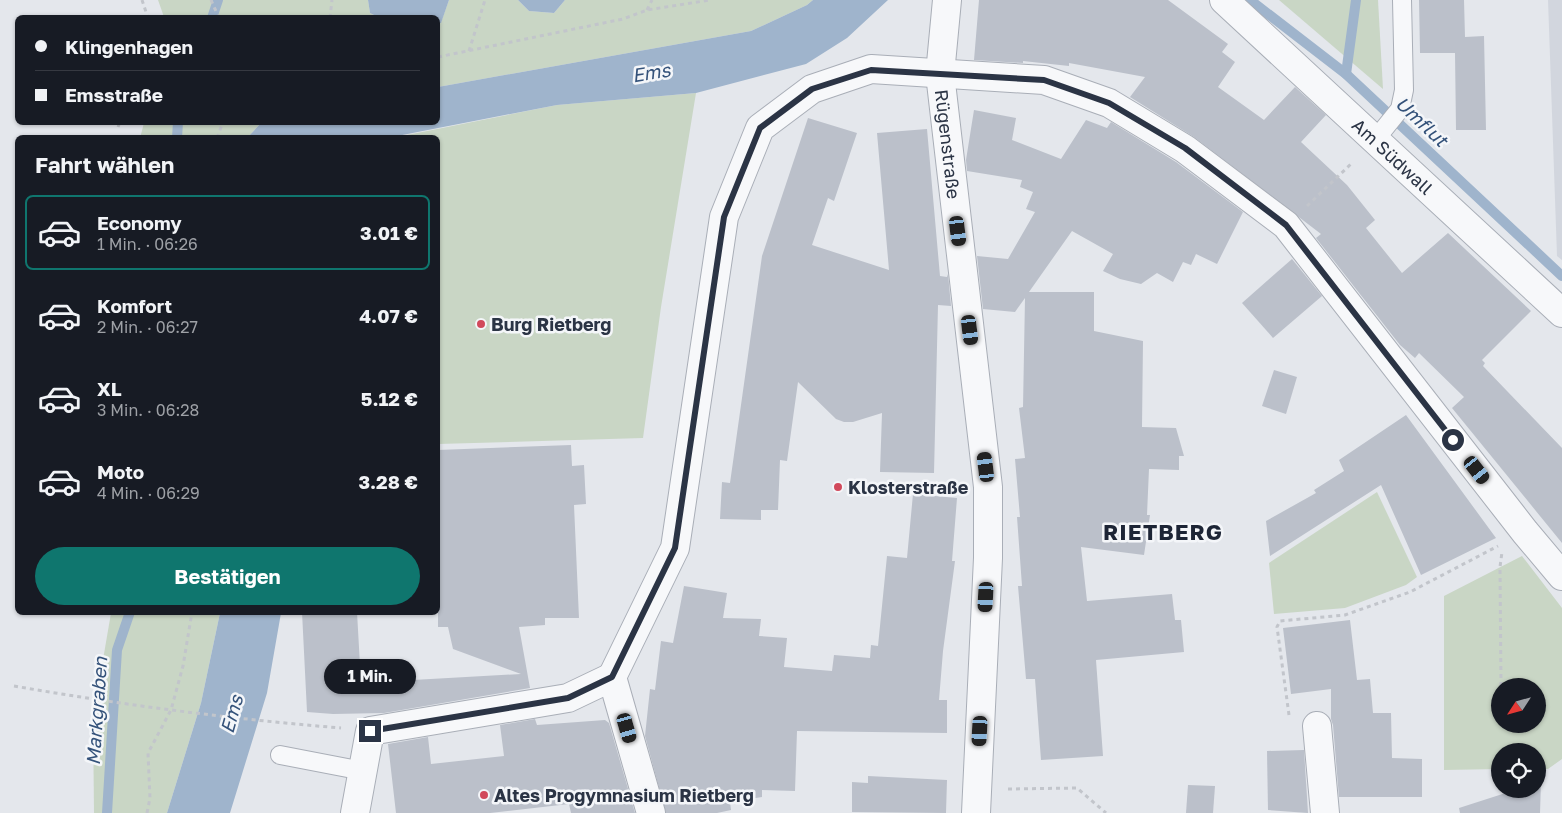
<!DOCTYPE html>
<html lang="de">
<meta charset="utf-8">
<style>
body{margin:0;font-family:"Golos Text",sans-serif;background:#242831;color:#f1f3f6;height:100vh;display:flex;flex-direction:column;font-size:19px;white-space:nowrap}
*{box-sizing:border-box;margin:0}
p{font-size:16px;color:#9ea1a6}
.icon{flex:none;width:28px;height:28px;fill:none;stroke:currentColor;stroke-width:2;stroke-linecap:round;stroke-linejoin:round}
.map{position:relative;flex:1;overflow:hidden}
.sheet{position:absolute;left:15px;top:135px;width:425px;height:480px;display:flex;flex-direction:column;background:#171b24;border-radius:8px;box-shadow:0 1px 4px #0004}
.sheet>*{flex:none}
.hud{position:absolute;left:15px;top:15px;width:425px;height:110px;border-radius:8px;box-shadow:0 1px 4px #0004;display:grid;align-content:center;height:110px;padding:0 20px;background:#171b24}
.needle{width:32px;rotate:234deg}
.controls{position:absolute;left:1491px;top:678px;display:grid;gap:10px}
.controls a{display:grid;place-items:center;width:55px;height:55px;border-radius:50%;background:#171b24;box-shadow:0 1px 4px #0004;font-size:25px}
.end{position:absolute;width:22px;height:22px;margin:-11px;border:6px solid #2b3445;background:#fff;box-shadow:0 0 0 2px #fff}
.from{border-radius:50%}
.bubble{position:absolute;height:35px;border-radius:18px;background:#171b24;box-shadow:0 1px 4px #0004;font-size:16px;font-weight:700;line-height:35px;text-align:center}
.car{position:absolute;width:15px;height:30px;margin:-15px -8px;border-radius:6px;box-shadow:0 0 4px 1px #0007;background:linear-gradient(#222 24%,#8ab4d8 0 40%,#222 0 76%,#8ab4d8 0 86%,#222 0)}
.hud b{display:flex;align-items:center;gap:18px;height:48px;font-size:19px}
.hud b+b{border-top:1px solid #363941}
.hud i{width:12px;height:12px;background:#f1f3f6}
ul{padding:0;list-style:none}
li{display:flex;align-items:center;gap:15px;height:75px;margin:0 10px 8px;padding:0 10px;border:2px solid transparent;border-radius:8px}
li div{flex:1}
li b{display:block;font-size:19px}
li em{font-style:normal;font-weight:700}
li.on{border-color:#0f766e}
li>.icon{width:45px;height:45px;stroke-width:1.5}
h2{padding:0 20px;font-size:22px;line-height:60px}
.cta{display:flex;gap:10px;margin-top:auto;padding:10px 20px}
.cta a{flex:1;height:58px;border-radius:30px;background:#0f766e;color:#fff;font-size:20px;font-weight:700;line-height:58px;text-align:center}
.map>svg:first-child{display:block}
</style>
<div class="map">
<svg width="1562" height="813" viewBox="0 0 1562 813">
<rect width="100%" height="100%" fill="#e4e7ec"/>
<polygon fill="#d2d6de" points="1548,0 1562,0 1562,260 1557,256"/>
<g fill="#c9d6c5" fill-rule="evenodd">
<polygon points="158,0 368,0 370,13 378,17 164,17"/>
<polygon points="449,0 518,0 529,11 554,13 565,0 813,0 807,5 751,31 438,87 438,23 441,22"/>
<polygon points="1279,0 1378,0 1383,89"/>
<polygon points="696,93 661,307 643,438 438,444 438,138 392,138 557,105"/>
<polygon points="144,123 261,123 248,137 140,138"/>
<polygon points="1377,492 1417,577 1406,585 1345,608 1274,614 1269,563"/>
<path d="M1522 556 1562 608V759L1548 769H1538V751H1500V769L1444 770V596ZM1500 686H1538V724H1500Z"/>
<polygon points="111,613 220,613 201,703 167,813 94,813 93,718"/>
</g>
<g fill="#9fb4cc">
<polygon points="368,0 449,0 441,23 438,23 438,18 378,17 370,13"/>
<polygon points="518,0 565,0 554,13 529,11"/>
<polygon points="813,0 888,0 847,38 806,64 696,93 557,105 392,137 248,137 261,123 438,122 438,87 751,31 807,5"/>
<polygon points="220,613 281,613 267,693 230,813 167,813 201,703"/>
</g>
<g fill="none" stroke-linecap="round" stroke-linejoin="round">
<g stroke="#9fb4cc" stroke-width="10">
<polyline points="1250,0 1346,74 1562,276"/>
<polyline points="212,18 218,0"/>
<polyline points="1346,74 1356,0"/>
<polyline points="177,138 178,122"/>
<polyline points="107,813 117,650 130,612"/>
</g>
</g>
<g fill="#bbc0ca">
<polygon points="979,0 1168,0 1228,44 1222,52 1235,62 1218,87 1264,120 1295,87 1326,115 1301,142 1347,185 1375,220 1366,228 1402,273 1448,233 1531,311 1482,360 1485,363 1483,366 1562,448 1562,543 1452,408 1464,397 1419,353 1415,358 1400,345 1316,238 1321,234 1194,137 1130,97 1145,77 1069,63 1069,66 1023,61 1023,63 974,60"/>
<polygon points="1419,0 1464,0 1465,37 1484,36 1486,130 1456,130 1455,53 1420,53"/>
<polygon points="974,110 1016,118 1012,140 1061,159 1086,120 1107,128 1111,122 1176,162 1243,212 1217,264 1196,254 1191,265 1183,262 1173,282 1157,273 1141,284 1120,279 1103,271 1113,254 1072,231 1029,292 1094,292 1094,331 1143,341 1142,427 1176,428 1184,456 1179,456 1179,470 1149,469 1147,515 1150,515 1144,555 1081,547 1087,601 1172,594 1175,620 1181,620 1184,652 1096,660 1103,756 1041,760 1035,679 1026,679 1018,586 1022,586 1017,517 1020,517 1015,459 1025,458 1019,408 1023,407 1025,298 1015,312 983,309 977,256 1008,259 1035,212 1026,209 1033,192 1020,187 1022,180 967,171 966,160"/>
<polygon points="808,118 857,133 834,201 828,198 812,245 889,270 877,133 927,129 940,276 947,277 948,274 951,306 938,305 934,473 880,472 882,413 853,422 844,422 836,419 798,382 787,461 780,460 778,510 761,510 761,520 720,519 722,482 730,483 762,256"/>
<polygon points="1292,259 1322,296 1273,338 1242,303"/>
<polygon points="1274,370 1297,377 1286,414 1262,406"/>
<polygon points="1406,415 1496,538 1421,575 1381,485 1270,556 1266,521 1316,493 1314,490 1344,471 1339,460"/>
<polygon points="571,445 572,466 584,465 586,504 574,505 579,618 545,618 545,625 519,627 530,688 384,713 333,714 307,712 302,612 357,612 361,683 392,682 391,684 413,680 521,674 453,649 448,627 438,627 438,450"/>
<polygon points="913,494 957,498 952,561 955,561 943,651 939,700 947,700 947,733 797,731 795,791 762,790 762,797 730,802 731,810 717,813 666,813 645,736 650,689 655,690 661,641 673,643 684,586 727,593 723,618 761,619 759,636 787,638 784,667 832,671 834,655 870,658 871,645 878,646 887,556 907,558"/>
<polygon points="1350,620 1357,680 1370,679 1373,713 1391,713 1392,758 1422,759 1422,797 1339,797 1333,725 1331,719 1331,689 1291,694 1283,628"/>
<polygon points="535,719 537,725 605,720 609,723 635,813 571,813 569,804 490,813 396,813 388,744 428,737 431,764 504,756 500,725"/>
<polygon points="1304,750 1308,813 1268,810 1267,751"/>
<polygon points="868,776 947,780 946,813 852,812 852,782 868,783"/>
<polygon points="1541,781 1540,813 1460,813 1459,808 1518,789 1538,789 1538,782"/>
<polygon points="1188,785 1215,786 1213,813 1186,813"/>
</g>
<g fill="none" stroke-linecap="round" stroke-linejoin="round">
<defs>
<g id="service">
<polyline points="1375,140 1400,109 1404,90 1402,0"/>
<polyline points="280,755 363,771"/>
</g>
<g id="minor">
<path id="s1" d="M947 0 940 74 988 487V558L976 813"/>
<path id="s2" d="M1224 0 1562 313"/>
<polyline points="1317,726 1325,813"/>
<polyline points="355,813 370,731 568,698 612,677"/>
<polyline points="651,813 612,677 675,548 724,217 760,128 812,89 871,69 1044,80 1109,103 1185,149 1286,225 1525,532 1562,576"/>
</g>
</defs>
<use href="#service" stroke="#a9aeb7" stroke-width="20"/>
<use href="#minor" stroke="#a9aeb7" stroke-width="30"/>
<g stroke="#c2c5cb" stroke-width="3" stroke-dasharray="4 4" stroke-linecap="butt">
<polyline points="142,0 148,18"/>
<polyline points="211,0 219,18"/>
<polyline points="647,10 652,0"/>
<polyline points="330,18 332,0"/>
<polyline points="469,51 485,0"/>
<polyline points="438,57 623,19 647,10 710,0"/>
<polyline points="118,127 120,122"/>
<polyline points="217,138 223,122"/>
<polyline points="1307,206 1353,162"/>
<path d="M14 686C123 705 231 719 341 728"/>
<polyline points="1501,686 1500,567 1502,552"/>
<polyline points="1289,715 1277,627 1280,621 1345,615 1410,592 1498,546"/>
<polyline points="1008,789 1077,788 1106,813"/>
<polyline points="147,813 150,798 148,753 171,710 183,666 192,612"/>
</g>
<use href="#service" stroke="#f7f8fa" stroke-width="18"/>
<use href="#minor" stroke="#f7f8fa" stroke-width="28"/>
</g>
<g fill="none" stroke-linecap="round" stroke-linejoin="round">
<polyline stroke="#2b3445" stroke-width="6" points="370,731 568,698 612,677 675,548 724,217 760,128 812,89 871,70 1044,80 1109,103 1185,148 1286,225 1453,440"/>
</g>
<g fill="#d1495b" stroke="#f4f6f9" stroke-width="2">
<circle cx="481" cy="324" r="5"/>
<circle cx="838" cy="487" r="5"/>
<circle cx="484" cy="795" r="5"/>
</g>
<g text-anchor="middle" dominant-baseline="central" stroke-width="5" stroke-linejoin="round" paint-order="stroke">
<g font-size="18" fill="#2b3445" stroke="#f4f6f9">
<text stroke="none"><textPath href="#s1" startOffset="145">Rügenstraße</textPath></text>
<text stroke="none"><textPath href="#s2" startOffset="230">Am Südwall</textPath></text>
</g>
<g font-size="18" font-weight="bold" fill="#2b3445" stroke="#f4f6f9" text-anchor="start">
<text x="491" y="324">Burg Rietberg</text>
<text x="848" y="487">Klosterstraße</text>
<text x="494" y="795">Altes Progymnasium Rietberg</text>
</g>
<g font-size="19" font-style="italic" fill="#34527a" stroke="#f4f6f9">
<text transform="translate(651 72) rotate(-9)">Ems</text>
<text transform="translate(1422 121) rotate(43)">Umflut</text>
<text transform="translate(96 711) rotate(-86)">Markgraben</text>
<text transform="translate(231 714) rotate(-74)">Ems</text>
</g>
<g font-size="22" font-weight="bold" letter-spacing="1" fill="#1d2536" stroke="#f4f6f9">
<text x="1163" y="531">RIETBERG</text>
</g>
</g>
</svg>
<div class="controls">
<a><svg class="needle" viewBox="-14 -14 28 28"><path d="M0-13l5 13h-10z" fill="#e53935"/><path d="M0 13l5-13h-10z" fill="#9ea1a6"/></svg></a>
<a><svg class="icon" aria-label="locate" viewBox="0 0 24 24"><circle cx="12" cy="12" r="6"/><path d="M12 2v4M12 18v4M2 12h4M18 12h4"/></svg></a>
</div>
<i class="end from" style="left:1453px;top:440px"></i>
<i class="end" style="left:370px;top:731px"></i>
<div class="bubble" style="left:324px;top:659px;width:92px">1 Min.</div>
<i class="car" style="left:958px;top:231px;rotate:173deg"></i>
<i class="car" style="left:970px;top:330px;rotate:173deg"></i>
<i class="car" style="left:986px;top:467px;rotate:353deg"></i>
<i class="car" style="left:1477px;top:470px;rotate:142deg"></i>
<i class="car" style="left:986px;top:597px;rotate:183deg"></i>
<i class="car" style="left:627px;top:728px;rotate:164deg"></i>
<i class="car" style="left:980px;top:731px;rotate:183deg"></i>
<div class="hud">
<b><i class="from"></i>Klingenhagen</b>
<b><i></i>Emsstraße</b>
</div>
<section class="sheet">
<h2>Fahrt wählen</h2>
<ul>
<li class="on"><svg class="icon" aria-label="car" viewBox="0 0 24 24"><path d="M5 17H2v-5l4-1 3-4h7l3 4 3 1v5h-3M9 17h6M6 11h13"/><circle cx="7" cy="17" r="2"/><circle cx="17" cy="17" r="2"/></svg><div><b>Economy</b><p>1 Min. · 06:26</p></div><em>3.01 €</em></li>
<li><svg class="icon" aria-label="car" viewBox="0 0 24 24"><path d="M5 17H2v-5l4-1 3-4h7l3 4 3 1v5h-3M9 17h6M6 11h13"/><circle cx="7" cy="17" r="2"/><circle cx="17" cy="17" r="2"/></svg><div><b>Komfort</b><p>2 Min. · 06:27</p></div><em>4.07 €</em></li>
<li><svg class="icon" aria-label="car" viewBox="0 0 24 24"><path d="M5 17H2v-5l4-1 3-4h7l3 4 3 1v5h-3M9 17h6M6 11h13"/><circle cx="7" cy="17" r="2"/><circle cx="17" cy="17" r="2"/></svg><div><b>XL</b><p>3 Min. · 06:28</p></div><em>5.12 €</em></li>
<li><svg class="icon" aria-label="car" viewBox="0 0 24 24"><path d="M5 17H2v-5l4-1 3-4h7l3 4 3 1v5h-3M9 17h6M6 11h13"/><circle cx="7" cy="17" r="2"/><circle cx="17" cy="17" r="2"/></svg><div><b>Moto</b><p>4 Min. · 06:29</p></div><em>3.28 €</em></li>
</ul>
<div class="cta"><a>Bestätigen</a></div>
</section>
</div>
